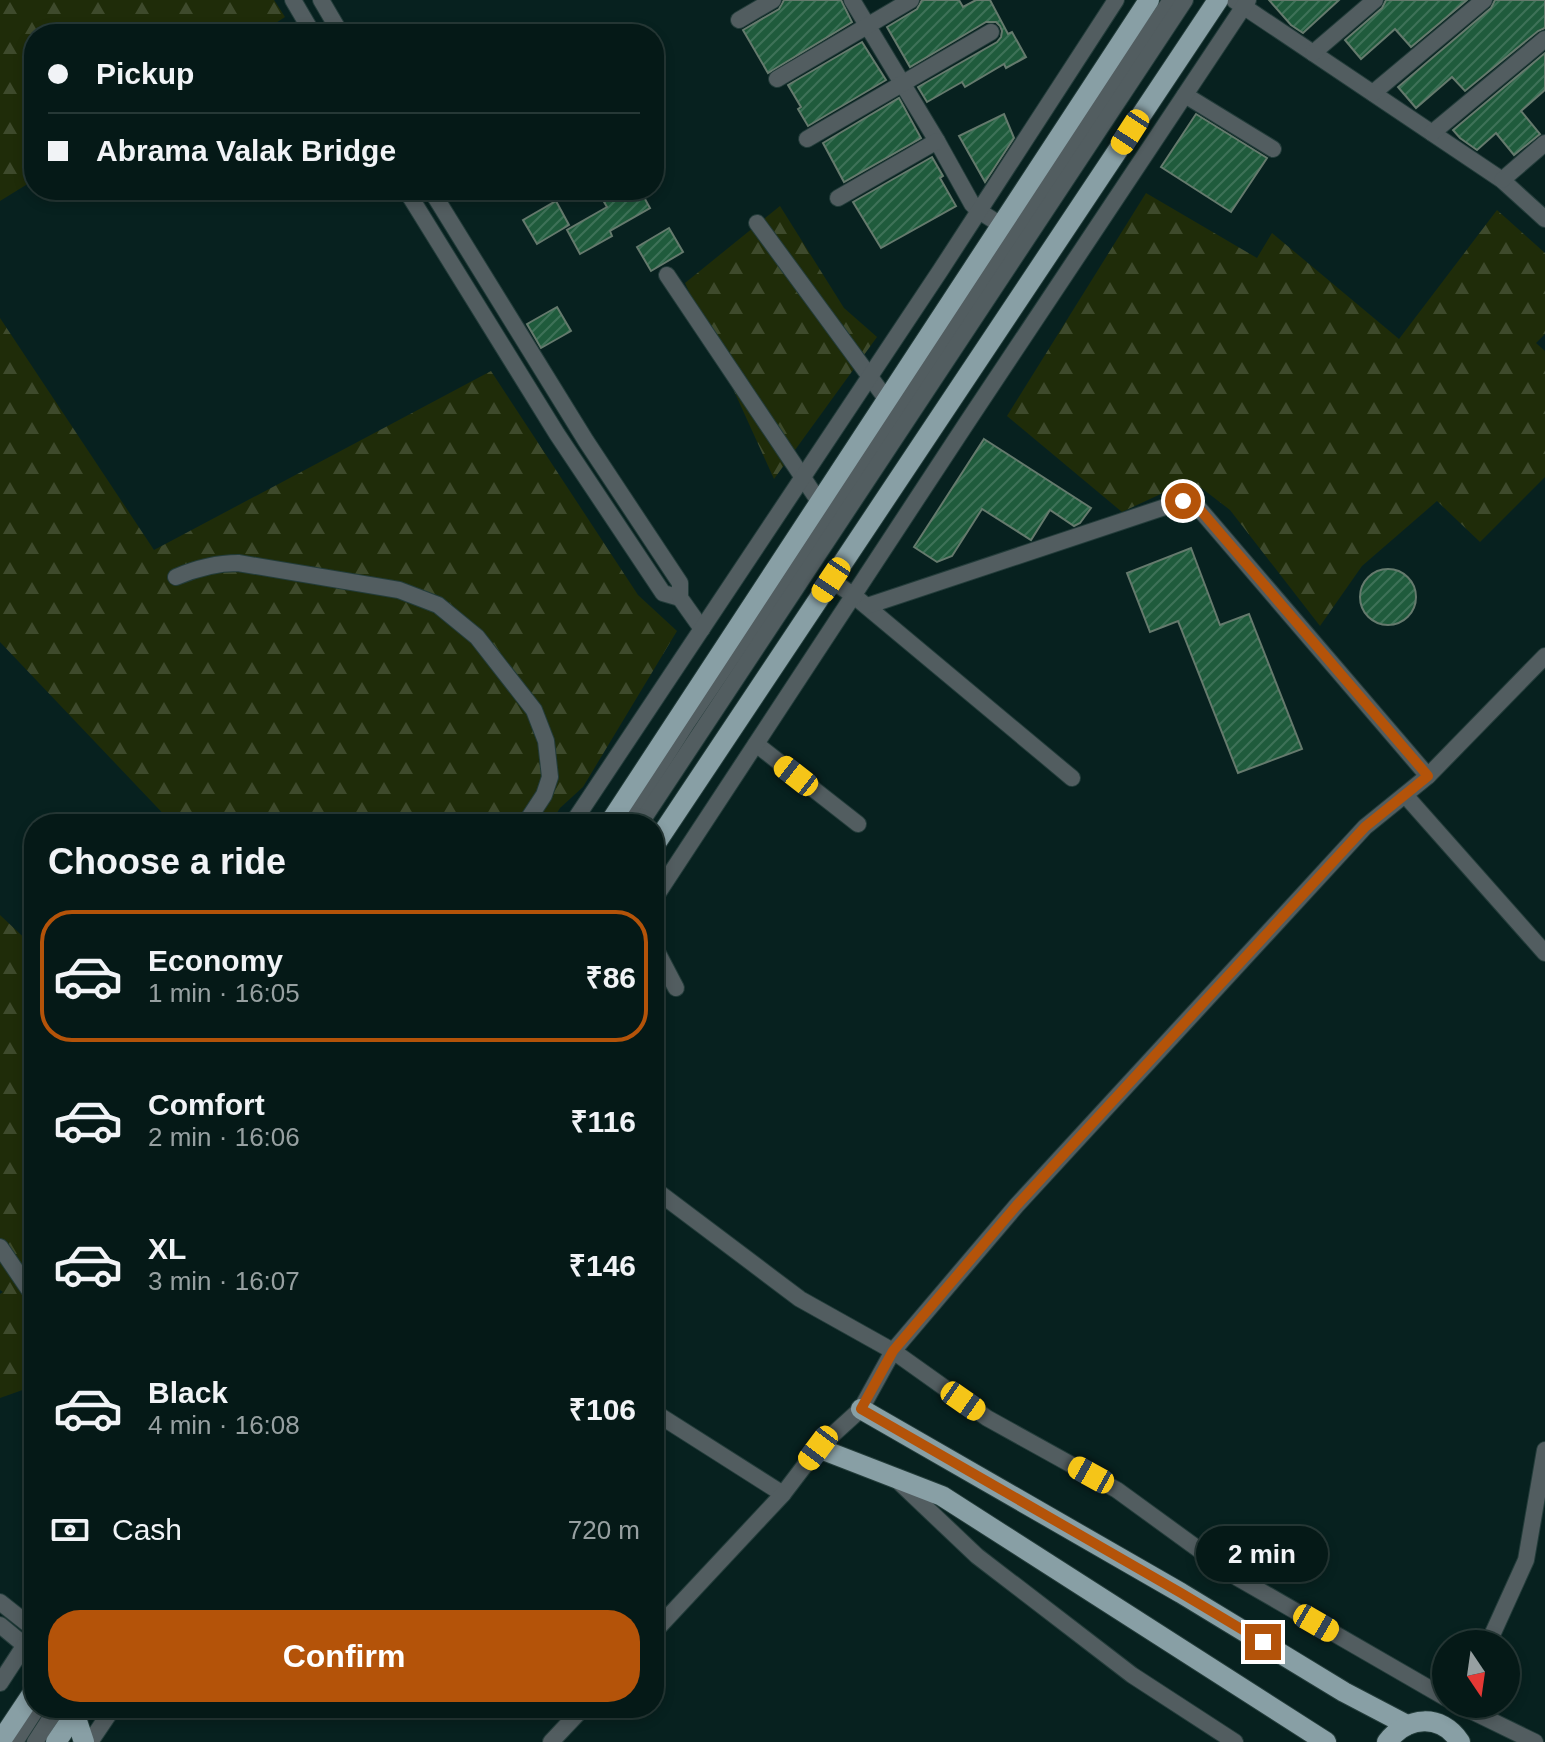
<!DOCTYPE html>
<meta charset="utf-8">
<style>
body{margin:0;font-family:Arial,sans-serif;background:#132624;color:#f1f3f6;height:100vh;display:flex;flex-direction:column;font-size:30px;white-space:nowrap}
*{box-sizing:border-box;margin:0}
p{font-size:26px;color:#97a0a1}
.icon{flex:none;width:44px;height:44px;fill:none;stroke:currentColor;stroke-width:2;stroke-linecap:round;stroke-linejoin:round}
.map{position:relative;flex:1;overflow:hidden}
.drawer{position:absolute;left:24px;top:814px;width:640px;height:904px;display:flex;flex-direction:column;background:#051917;border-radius:32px;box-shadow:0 4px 12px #0003,0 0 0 2px #263836}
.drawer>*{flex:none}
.top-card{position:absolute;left:24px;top:24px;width:640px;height:176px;border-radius:32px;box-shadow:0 4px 12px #0003,0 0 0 2px #263836;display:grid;align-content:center;height:176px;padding:0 24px;background:#051917}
.needle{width:52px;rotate:167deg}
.fabs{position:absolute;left:1432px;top:1630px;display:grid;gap:16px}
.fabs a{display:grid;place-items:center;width:88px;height:88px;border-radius:50%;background:#051917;box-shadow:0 4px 12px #0003,0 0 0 2px #263836;font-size:40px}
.end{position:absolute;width:36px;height:36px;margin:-18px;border:10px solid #b45309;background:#fff;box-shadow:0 0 0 4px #fff}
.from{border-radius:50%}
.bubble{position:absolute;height:56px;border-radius:28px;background:#051917;box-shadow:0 4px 12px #0003,0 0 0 2px #263836;font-size:26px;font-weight:700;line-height:56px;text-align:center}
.car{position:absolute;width:24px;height:48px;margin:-24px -12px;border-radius:10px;box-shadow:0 0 6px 2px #0007;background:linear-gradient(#f5c518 24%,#345 0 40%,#f5c518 0 76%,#345 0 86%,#f5c518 0)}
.top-card b{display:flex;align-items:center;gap:28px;height:76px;font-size:30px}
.top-card b+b{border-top:2px solid #263836}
.top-card i{width:20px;height:20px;background:#f1f3f6}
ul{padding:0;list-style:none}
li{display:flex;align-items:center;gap:24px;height:132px;margin:0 16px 12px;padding:0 8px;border:4px solid transparent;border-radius:32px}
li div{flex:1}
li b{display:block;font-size:30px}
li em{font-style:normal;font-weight:700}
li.selected{border-color:#b45309}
li>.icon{width:72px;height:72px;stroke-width:1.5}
h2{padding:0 24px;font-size:36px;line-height:96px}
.pay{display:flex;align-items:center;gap:20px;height:88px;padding:0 24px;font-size:30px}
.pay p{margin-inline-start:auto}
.cta{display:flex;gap:16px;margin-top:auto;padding:16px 24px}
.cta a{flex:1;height:92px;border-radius:32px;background:#b45309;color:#fff;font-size:32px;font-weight:700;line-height:92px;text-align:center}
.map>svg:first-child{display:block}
</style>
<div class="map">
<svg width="1545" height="1742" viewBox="0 0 1545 1742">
<defs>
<pattern id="forest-firs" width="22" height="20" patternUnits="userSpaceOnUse" patternTransform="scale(2)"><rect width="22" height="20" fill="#1f2c09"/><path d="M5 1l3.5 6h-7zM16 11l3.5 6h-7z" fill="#3e4a2c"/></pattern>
<pattern id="building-hatch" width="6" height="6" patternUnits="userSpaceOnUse" patternTransform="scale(2)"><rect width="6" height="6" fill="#1f5b3c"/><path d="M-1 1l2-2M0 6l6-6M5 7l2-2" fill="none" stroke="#3e7258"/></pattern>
</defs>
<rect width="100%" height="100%" fill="#07211f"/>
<g fill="url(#forest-firs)">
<polygon points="0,0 274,0 285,17 259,34 34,34 34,180 0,201"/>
<polygon points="1146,193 1257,258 1272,233 1399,339 1497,210 1545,253 1545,334 1536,343 1545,351 1545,477 1480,542 1437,501 1362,566 1320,626 1230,510 1191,480 1122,512 1007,416"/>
<polygon points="780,206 844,308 877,337 774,479 685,283"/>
<polygon points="0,318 154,550 491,371 638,595 677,631 583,787 560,808 550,824 173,824 0,642"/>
<polygon points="0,915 34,947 34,1390 31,1387 0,1398 0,1294 3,1292 0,1290"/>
</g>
<g fill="url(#building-hatch)" stroke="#657a6d" stroke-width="2">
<polygon points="784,0 841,0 852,22 768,73 743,30 779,9"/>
<polygon points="922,0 959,0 963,7 976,0 990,0 1008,34 1012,32 1026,57 1006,68 1004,64 965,87 962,82 927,102 918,87 997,42 1001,37 1002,31 1000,26 996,22 986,22 910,67 887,27 917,9"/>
<polygon points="1269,0 1339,0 1303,33 1291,25"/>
<polygon points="1386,0 1467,0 1411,47 1395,29 1361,59 1345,40 1382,8"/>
<polygon points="1495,0 1545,0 1545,28 1538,31 1465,91 1452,77 1416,108 1398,87 1491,8"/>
<polygon points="862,42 886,80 808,126 798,109 801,107 788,85"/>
<polygon points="1545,53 1545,90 1521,111 1540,134 1514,155 1496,133 1477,150 1460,138 1453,130"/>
<polygon points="899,98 921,138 844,182 823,143"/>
<polygon points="1004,114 1014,138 985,182 959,136"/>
<polygon points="1196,114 1267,158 1231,212 1161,167"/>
<polygon points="932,157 943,176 940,178 956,206 881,248 853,202"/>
<polygon points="626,190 640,190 650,208 610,231 612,236 580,254 567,230 607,207 604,202"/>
<polygon points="556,201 569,225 537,244 523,220"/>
<polygon points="669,228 683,252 651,271 637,247"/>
<polygon points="557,307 571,331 541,348 527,324"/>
<polygon points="984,439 1091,508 1080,523 1074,526 1050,510 1031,540 982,509 952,556 937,562 914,547"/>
<polygon points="1191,548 1220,625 1249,614 1302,749 1238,773 1178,621 1150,632 1127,573"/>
<circle cx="1388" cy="597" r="28"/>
</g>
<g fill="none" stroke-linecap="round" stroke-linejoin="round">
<defs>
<g id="minor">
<polyline points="293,0 313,34"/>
<polyline points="321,0 341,34"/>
<polyline points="852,0 937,141 972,204 979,211 1001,225"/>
<polyline points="1234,0 1502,180 1545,219"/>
<polyline points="739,20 773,0"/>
<polyline points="1313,53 1375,0"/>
<polyline points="777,79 911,0"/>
<polyline points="1373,93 1484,0"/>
<polyline points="1185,95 1273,149"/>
<polyline points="1432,133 1545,39"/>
<polyline points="807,139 991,32"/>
<polyline points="1502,180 1545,143"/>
<polyline points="406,190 557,434 663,593 680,598"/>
<polyline points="431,190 586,441 680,583 680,598 702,629"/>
<polyline points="838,198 937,141"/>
<polyline points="757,223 887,400"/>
<polyline points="667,275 820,503"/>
<path d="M176 577C197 568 216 563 238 563L399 590 438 605 477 637 534 710 546 741 550 777 544 795 525 824"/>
<polyline points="831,580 853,595 1072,778"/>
<polyline points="867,606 1177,503 1190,502 1196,505 1428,776"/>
<polyline points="756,744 858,824"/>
<polyline points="1405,795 1545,953"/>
<polyline points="572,824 940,271 1116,0"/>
<polyline points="623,824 687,723 791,570 1075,139 1171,0"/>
<polyline points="640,824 1185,0"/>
<polyline points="654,899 966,424 1248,0"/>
<polyline points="654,946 676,988"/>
<polyline points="654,1189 800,1299 893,1351 987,1418 1117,1490 1238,1578 1446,1698"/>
<polyline points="0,1247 34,1297"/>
<polyline points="654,1412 783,1494"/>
<polyline points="898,1481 977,1556 1132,1675 1235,1742"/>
<polyline points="0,1602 34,1629"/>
<polyline points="0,1625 34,1653"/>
<polyline points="654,1632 783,1494 818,1448 861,1409 893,1351 1017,1205 1365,827 1428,776 1545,656"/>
<polyline points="1488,1644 1526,1560 1545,1450"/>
<polyline points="0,1683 34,1631"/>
<polyline points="1457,1704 1535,1742"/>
<polyline points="15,1742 37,1708"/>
<polyline points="35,1742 57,1708"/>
<polyline points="90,1742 113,1708"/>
<polyline points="551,1742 583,1708"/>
</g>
<g id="major">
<polyline points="609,824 1149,0"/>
<polyline points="654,846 1218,0"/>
<polyline points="861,1409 1181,1593 1344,1692 1407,1725"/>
<polyline points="818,1448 942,1496 1326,1742"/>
<polyline points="75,1715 84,1742"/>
<polyline points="0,1742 34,1691"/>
<polyline points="56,1742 79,1708"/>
<path d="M1387 1742C1407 1716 1441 1713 1460 1742"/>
</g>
</defs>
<use href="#minor" stroke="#233c3a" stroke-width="18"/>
<use href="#major" stroke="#233c3a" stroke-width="22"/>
<use href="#minor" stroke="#525d60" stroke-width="16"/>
<use href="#major" stroke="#889fa5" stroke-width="20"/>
</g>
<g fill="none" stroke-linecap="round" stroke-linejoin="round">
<polyline stroke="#b45309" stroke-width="10" points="1183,501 1196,505 1428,776 1365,827 1017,1205 893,1351 861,1409 1181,1593 1263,1642"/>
</g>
</svg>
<div class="fabs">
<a><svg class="needle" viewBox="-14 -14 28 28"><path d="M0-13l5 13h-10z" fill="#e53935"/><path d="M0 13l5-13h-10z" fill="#97a0a1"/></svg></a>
</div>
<i class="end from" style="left:1183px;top:501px"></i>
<i class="end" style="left:1263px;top:1642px"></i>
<div class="bubble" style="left:1196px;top:1526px;width:132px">2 min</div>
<i class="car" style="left:1130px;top:132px;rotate:213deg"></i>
<i class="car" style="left:831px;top:580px;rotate:214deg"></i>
<i class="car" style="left:796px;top:776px;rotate:308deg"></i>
<i class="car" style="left:963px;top:1401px;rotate:125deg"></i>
<i class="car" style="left:818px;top:1448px;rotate:217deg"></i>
<i class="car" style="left:1091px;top:1475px;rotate:299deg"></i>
<i class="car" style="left:1316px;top:1623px;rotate:120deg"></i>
<div class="top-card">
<b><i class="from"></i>Pickup</b>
<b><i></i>Abrama Valak Bridge</b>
</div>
<section class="drawer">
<h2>Choose a ride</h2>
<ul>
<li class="selected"><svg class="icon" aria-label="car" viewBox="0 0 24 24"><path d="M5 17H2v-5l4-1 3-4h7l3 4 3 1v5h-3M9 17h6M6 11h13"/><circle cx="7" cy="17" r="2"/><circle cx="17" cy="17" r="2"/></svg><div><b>Economy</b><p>1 min · 16:05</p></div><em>₹86</em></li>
<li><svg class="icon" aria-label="car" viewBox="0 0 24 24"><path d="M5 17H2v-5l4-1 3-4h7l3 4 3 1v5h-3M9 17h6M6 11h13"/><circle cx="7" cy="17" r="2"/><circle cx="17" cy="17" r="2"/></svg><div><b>Comfort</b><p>2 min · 16:06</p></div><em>₹116</em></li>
<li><svg class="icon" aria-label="car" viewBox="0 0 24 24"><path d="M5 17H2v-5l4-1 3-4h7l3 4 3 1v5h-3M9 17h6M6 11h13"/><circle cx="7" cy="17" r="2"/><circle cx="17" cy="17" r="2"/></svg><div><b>XL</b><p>3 min · 16:07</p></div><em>₹146</em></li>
<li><svg class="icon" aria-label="car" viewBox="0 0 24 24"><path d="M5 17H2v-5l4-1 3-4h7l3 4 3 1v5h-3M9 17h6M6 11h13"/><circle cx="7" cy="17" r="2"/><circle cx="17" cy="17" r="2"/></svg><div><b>Black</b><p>4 min · 16:08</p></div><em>₹106</em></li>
</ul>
<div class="pay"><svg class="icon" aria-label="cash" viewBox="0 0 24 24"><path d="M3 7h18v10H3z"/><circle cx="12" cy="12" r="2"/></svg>Cash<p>720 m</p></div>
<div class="cta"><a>Confirm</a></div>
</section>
</div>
